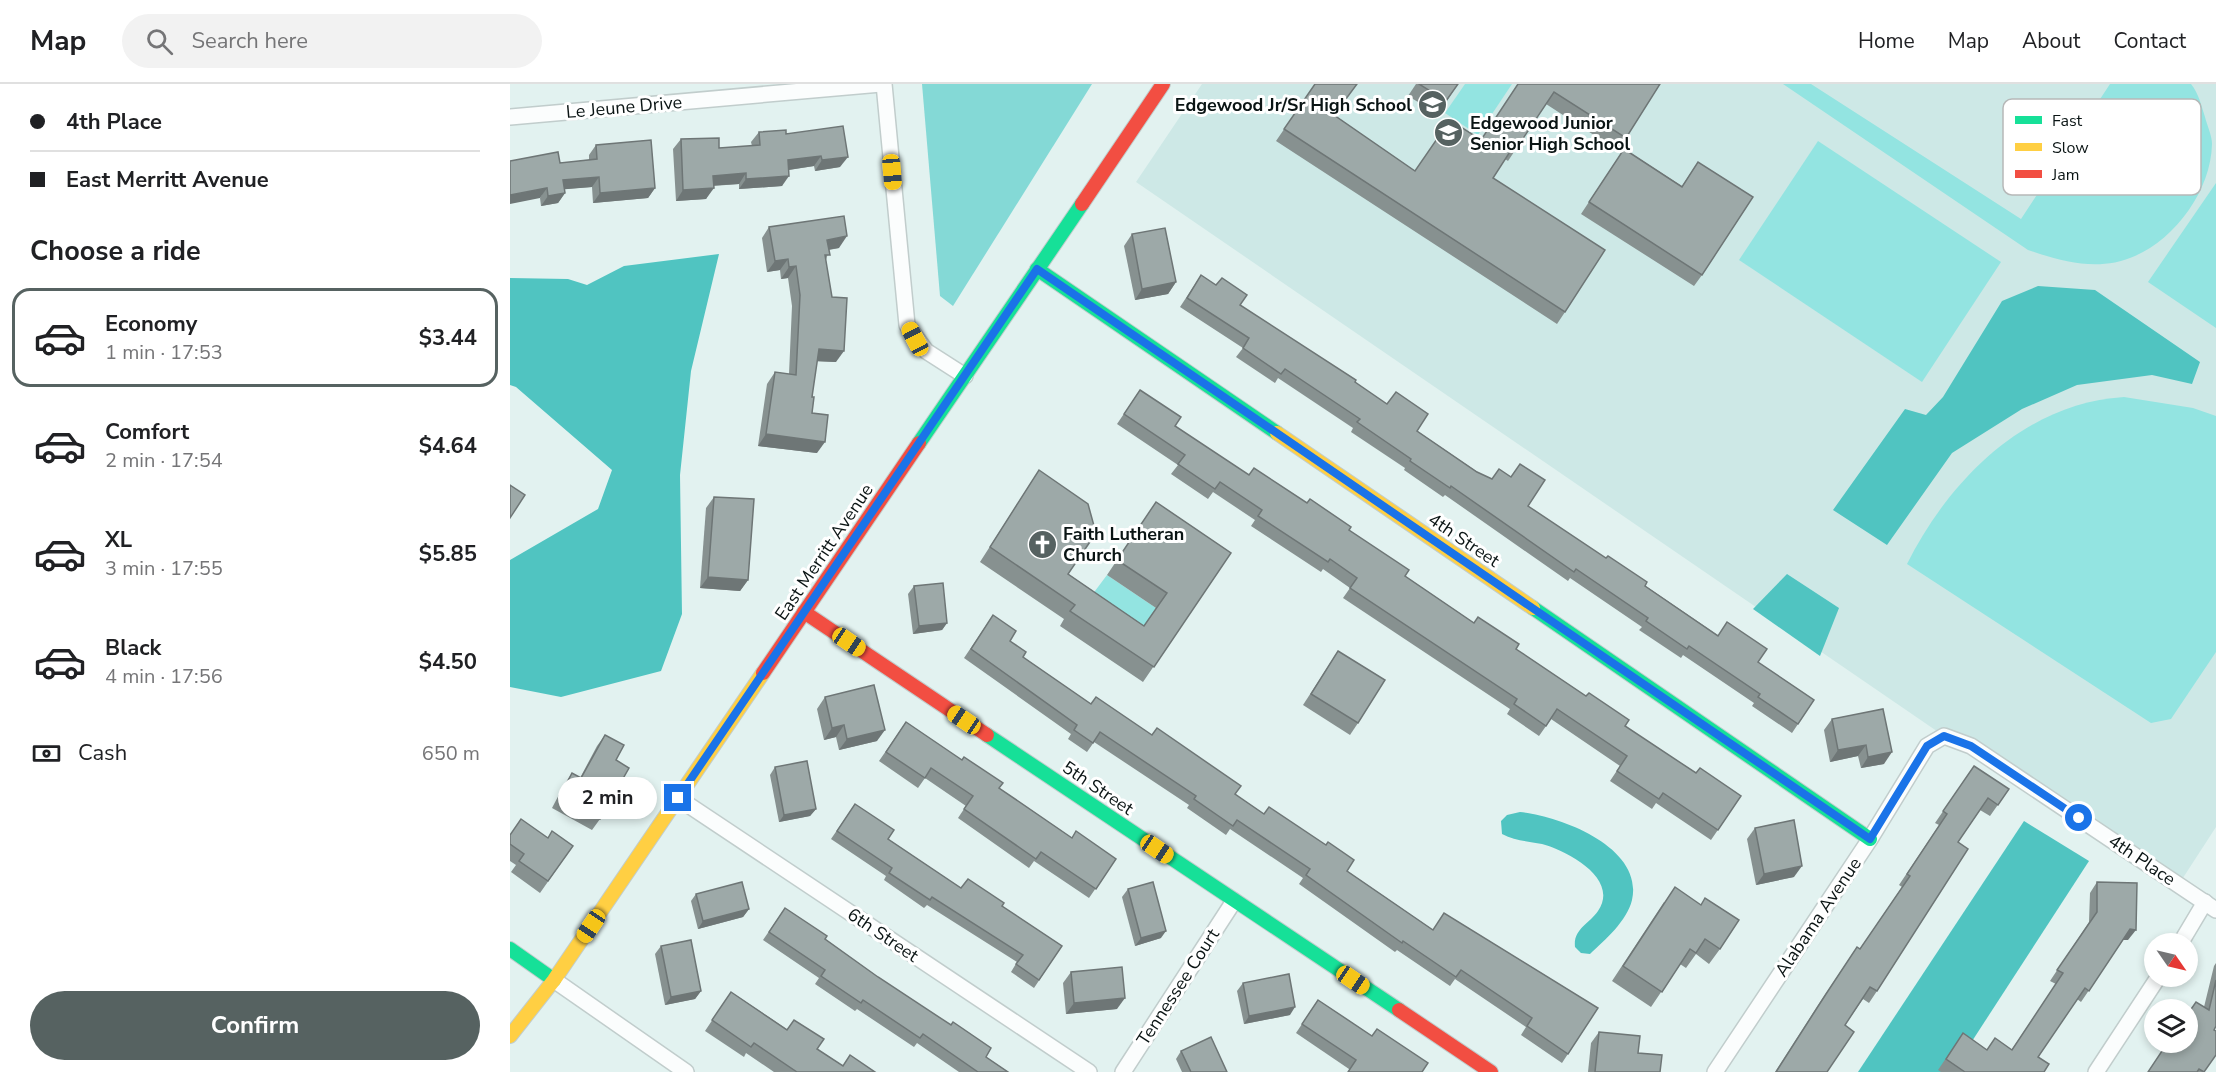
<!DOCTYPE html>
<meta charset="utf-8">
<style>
body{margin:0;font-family:"Nunito Sans",sans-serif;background:#f2f2f2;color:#202124;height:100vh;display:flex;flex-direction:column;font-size:22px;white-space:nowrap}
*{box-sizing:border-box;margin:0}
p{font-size:20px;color:#757577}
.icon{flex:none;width:33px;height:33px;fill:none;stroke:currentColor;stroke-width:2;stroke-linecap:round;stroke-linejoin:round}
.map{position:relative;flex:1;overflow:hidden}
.sheet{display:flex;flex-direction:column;background:#fff;width:510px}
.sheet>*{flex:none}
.banner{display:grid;align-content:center;height:132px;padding:0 30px;background:#fff}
.needle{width:39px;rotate:124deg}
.controls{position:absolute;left:1634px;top:849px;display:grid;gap:12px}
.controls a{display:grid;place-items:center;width:54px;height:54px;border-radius:50%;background:#fff;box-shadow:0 3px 9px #0003;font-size:30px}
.end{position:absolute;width:27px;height:27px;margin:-14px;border:8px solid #1a73e8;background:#fff;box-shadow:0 0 0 3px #fff}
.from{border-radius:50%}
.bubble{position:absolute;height:42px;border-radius:21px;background:#fff;box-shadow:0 3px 9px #0003;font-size:20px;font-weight:700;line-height:42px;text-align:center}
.car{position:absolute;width:18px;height:36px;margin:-18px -9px;border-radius:8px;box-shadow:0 0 4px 2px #0007;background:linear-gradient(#f5c518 24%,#345 0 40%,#f5c518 0 76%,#345 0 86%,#f5c518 0)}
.banner b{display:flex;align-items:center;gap:21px;height:57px;font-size:22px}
.banner b+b{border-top:2px solid #e0e0e0}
.banner i{width:15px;height:15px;background:#202124}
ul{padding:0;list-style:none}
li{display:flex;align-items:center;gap:18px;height:99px;margin:0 12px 9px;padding:0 18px;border:3px solid transparent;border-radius:18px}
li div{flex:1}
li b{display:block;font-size:22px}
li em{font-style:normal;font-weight:700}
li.current{border-color:#566261}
li>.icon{width:54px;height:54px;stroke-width:1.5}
h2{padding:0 30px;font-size:27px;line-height:72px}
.pay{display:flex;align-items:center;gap:15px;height:66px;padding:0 30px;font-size:22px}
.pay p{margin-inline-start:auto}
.primary-button{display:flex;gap:12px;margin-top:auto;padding:12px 30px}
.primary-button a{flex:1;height:69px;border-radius:36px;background:#566261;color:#fff;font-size:24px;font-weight:700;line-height:69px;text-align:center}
header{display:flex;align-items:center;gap:36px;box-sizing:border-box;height:84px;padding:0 30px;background:#fff;border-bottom:2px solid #e0e0e0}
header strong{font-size:28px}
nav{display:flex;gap:33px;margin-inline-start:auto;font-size:21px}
.search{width:420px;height:54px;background:#f2f2f2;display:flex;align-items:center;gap:15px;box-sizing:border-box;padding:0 21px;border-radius:33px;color:#757577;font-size:22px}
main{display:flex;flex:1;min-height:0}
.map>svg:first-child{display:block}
</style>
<header>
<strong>Map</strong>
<div class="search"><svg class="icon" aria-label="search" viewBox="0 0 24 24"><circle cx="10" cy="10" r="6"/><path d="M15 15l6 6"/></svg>Search here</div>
<nav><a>Home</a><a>Map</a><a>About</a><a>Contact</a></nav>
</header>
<main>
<section class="sheet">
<div class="banner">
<b><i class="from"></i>4th Place</b>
<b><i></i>East Merritt Avenue</b>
</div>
<h2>Choose a ride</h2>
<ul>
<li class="current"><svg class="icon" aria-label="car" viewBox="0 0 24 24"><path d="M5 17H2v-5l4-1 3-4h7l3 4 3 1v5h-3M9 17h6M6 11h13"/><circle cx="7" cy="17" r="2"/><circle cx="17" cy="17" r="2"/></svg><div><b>Economy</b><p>1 min · 17:53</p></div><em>$3.44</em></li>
<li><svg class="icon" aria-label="car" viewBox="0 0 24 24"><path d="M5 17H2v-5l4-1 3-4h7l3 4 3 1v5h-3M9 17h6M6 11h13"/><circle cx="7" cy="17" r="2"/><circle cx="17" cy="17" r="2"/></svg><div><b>Comfort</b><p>2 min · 17:54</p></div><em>$4.64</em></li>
<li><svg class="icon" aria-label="car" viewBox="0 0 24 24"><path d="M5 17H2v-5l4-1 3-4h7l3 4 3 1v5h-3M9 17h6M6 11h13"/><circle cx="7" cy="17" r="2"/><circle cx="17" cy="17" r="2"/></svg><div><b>XL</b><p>3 min · 17:55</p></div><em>$5.85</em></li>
<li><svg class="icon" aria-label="car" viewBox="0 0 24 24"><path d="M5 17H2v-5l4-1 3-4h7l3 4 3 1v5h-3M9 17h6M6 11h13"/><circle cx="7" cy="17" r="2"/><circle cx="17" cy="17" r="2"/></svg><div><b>Black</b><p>4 min · 17:56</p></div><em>$4.50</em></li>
</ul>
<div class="pay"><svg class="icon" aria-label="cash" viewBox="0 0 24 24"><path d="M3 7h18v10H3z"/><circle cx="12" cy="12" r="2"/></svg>Cash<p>650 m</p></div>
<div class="primary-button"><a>Confirm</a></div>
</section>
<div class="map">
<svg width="1706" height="988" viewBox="0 0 1706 988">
<rect width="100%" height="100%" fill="#e2f2f0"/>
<polygon fill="#cde8e6" points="692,0 1706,0 1706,743 1669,800 1434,652 626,98"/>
<g fill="#93e4e1">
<polygon points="955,0 1002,0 968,51 935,29"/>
<path d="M1273 0H1301L1511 135 1600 0H1681C1689 10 1691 21 1695 33 1697 41 1702 52 1702 60 1701 106 1666 154 1625 172 1589 188 1553 178 1518 166Z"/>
<polygon points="1308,57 1491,178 1412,298 1229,176"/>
<polygon points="1706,99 1706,244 1638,198"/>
<path d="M1614 313 1683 324 1706 332V568L1661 635 1641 639 1397 480C1439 396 1515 319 1614 313Z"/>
<polygon points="597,491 646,524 624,557 573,523"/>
</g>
<polygon fill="#84d9d6" points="412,0 582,0 443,222 430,212"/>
<g fill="#50c4c1">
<polygon points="209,170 181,287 170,391 172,530 151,587 51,613 0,603 0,476 88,425 102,386 6,303 0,301 0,194 58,195 77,201 114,182"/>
<polygon points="1528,202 1585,206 1690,278 1682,300 1642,291 1567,301 1512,325 1442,369 1377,461 1323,426 1395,325 1416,331 1433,313 1492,217"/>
<polygon points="1277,490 1329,524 1310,572 1243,525"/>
<path d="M1010 728C1050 732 1134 763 1122 816 1117 837 1095 856 1080 870L1071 869 1065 863C1063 845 1079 840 1088 827 1110 795 1058 767 1032 760 1017 757 1005 757 992 750L991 737 997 731Z"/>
<polygon points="1514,737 1579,777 1442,988 1348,988"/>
</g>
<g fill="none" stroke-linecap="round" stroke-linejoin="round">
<defs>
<g id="street">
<polyline points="374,0 397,241 416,267 455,292"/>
<polyline points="0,33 371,0"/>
<polyline points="168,714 579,988"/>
<polyline points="1670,860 1695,818"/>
<polyline points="44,896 176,988"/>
<polyline points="613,988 724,817"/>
<polyline points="1205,988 1360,755 1417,662 1434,652 1461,662 1706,826"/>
<polyline points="1586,988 1649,892"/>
</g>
<g id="fast">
<polyline points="527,185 767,349"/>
<polyline points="409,359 572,120"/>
<polyline points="1023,524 1360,755"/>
<polyline points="477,651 889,926"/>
<polyline points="0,865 44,896"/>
</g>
<g id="slow">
<polyline points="767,349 1023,524"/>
<polyline points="0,952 44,896 253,589"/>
</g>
<g id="jam">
<polyline points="572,120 653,0"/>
<polyline points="294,528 477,651"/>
<polyline points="253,589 409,359"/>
<polyline points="889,926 981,988"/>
</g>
</defs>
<use href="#street" stroke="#c1cdcc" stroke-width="18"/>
<use href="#fast" stroke="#c1cdcc" stroke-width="16"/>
<use href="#slow" stroke="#c1cdcc" stroke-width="16"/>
<use href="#jam" stroke="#c1cdcc" stroke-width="16"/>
<use href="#street" stroke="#fbfdfd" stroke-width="15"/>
<use href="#fast" stroke="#16e098" stroke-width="14"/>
<use href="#slow" stroke="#ffcf43" stroke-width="14"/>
<use href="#jam" stroke="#f24e42" stroke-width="14"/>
</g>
<g fill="#879190">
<polygon points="805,0 824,31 905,87 971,56 1008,0 1150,0 1107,66 1036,20 998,77 995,75 983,94 1055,228 1047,240 766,57"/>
<polygon points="906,0 948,0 928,30 898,12"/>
<polygon points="249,48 276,50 330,83 305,87 304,82 279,86 272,102 229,105 229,100 203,102 196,115 166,117 163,65 171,55 209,64 242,62 241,58"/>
<polygon points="86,61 145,104 138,114 83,119 82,103 54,105 55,109 48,119 31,122 30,114 50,79 79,76 79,71"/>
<polygon points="1114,65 1172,102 1188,78 1192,191 1184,202 1071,130"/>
<polygon points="259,143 329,164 319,166 316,176 326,278 307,277 302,313 302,329 307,369 248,362 257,300 265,288 279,290 282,222 278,194 271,195 270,186 257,188 252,154"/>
<polygon points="622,150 666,198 658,210 625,216 614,162"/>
<polygon points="691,191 730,221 845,298 907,347 1304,616 1282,649 1242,622 1244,619 1173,571 1171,574 1129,546 1132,543 1060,494 1058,497 935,411 933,413 894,386 895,384 841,348 843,344 768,294 765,299 726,273 733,264 670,223"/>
<polygon points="630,306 665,342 739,391 797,419 839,446 895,492 964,539 1006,565 1115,642 1186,689 1231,712 1201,756 1146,719 1142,725 1100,697 1110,682 1041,635 1029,652 997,630 1000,625 833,514 840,504 813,485 811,488 741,442 745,436 703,408 698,415 661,390 668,381 607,340"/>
<polygon points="529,386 558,490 634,542 646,524 597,491 646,418 721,469 633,598 550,542 554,535 470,478"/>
<polygon points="204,413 238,496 230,507 190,504 196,424"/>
<polygon points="404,502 437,539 432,546 403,550 398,510"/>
<polygon points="483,531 500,557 513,573 581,620 725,710 923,846 1088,924 1052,979 1011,951 1016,943 945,895 940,902 887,866 885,868 789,800 793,794 720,745 716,751 677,724 679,721 584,658 577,668 558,655 561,650 454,574"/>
<polygon points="828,567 848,639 840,651 793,621"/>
<polygon points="315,613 367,657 329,666 326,653 314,656 307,625"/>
<polygon points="1373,625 1374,680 1351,684 1348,672 1320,678 1314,646 1322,635"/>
<polygon points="396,638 489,704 562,754 606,775 579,814 524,777 519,784 448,734 456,722 415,694 408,704 369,677"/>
<polygon points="95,651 106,676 90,735 82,746 42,724 54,701 62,689 70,694 87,662"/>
<polygon points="1464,682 1499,705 1480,732 1470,726 1448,758 1367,907 1359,919 1353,915 1335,941 1317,988 1265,988 1308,921 1347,863 1350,865 1392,803 1389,801 1429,741 1425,739"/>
<polygon points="265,683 306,725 300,732 269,738 260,691"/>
<polygon points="345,720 378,755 451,804 492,822 552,862 524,904 501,888 507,878 417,821 414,824 374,796 376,792 321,755"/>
<polygon points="1245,744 1284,793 1246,801 1237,755"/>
<polygon points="0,751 63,762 30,809 1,788 6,781 0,777"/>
<polygon points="1587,798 1618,856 1613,856 1571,918 1567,915 1528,973 1534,988 1431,988 1428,986 1453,949 1477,966 1502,965 1546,900 1540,897 1579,838 1580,809"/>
<polygon points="618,805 651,854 625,862 612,813"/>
<polygon points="186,810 239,825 233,833 188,845 181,817"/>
<polygon points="1154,818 1210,865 1199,880 1186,870 1176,884 1170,880 1141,923 1102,897"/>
<polygon points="275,824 315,855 476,973 498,988 449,988 407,959 404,963 347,925 345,927 305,900 309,894 253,856"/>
<polygon points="151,862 191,907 185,915 155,921 145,870"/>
<polygon points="1706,879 1706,942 1704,946 1694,988 1638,988 1694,923 1704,882"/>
<polygon points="561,888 607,925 556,930 553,899"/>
<polygon points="733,899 780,931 734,940 727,907"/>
<polygon points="221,908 333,982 365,988 264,988 236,969 234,973 195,947"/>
<polygon points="808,916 912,988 839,985 786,949"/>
<polygon points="1089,948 1128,969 1150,988 1078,988 1081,959"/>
<polygon points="671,967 717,988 672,988 666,975"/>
</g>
<g fill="#6e7676">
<polygon points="311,72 304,82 271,87 278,76"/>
<polygon points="338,73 330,83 305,87 312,76"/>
<polygon points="236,89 229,100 195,102 203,92"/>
<polygon points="279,92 272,102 229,105 236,95"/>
<polygon points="89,93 82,103 46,106 53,96"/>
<polygon points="37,104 30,114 0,120 0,111"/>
<polygon points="145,104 138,114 83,119 90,109"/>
<polygon points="204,104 196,115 166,117 173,106"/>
<polygon points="55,109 48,119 31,122 38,112"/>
<polygon points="337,152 329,164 309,167 317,156"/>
<polygon points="278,175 270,186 257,188 265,177"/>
<polygon points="286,182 278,194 271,195 279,183"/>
<polygon points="666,198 658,210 625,216 632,205"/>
<polygon points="309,265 334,267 326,278 301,277"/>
<polygon points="256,350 315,358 307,369 248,362"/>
<polygon points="198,493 238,496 230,507 190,504"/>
<polygon points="437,539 432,546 403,550 409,542"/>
<polygon points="334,641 326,653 314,656 322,644"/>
<polygon points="375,646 367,657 329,666 337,655"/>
<polygon points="1356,661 1348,672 1320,678 1328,666"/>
<polygon points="1382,668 1374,680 1351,684 1358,673"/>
<polygon points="306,725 300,732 269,738 274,731"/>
<polygon points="1292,782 1284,793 1246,801 1254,790"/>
<polygon points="239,825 233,833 188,845 193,837"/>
<polygon points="1620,845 1626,846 1618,856 1612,856"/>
<polygon points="656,847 651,854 625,862 631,854"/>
<polygon points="191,907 185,915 155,921 161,913"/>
<polygon points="615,914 607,925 556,930 564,919"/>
<polygon points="785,923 780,931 734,940 739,932"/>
</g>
<g fill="#9da9a8" stroke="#6e7676" stroke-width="1.5">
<polygon points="805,0 847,0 824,31 905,87 940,36 971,56 1008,0 1150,0 1116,54 1044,8 1006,65 1003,63 983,94 1095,166 1055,228 774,45"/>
<polygon points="909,0 948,0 936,17"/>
<polygon points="333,42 338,73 312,76 311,72 278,76 279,92 236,95 236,89 203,92 204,104 173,106 171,55 209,54 209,64 250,61 249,48 276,46 276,50"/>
<polygon points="141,56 145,104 90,109 89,93 53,96 55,109 38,112 37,104 0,111 0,77 48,68 50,79 87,75 86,61"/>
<polygon points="1114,65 1172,103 1188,78 1243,113 1192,191 1079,118"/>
<polygon points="334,132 337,152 317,156 320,171 315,171 322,213 337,214 334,267 309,265 302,313 304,313 302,329 318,331 315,358 256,350 265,288 286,291 290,211 286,182 279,183 278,175 265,177 259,143"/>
<polygon points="655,144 666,198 632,205 622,150"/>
<polygon points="691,191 706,201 712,194 737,211 730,221 846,296 845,298 877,320 886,308 918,330 907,347 967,388 982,395 989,385 1001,393 1010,380 1035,396 1018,422 1096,474 1098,472 1137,498 1135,502 1208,552 1217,538 1257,565 1248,578 1304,616 1288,640 1248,613 1250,610 1179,562 1177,565 1136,537 1138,534 1066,485 1064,488 941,402 940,404 900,377 901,375 847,338 850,335 775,285 771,290 733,264 739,254 677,214"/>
<polygon points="630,306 671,333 665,342 739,391 744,384 797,419 800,415 841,443 839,446 899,486 895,492 964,539 968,533 1009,560 1006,565 1076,612 1079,609 1119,636 1115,642 1186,689 1190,684 1231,712 1208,746 1153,709 1149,715 1107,687 1117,672 1047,625 1036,642 1004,620 1007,615 840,504 847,494 820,475 818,478 748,432 752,426 710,398 705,405 668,380 675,371 614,330"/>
<polygon points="529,386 578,420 586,449 558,490 634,542 657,509 607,476 646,418 721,469 644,583 560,527 565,521 480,463"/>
<polygon points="0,401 15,411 0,434"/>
<polygon points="204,413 244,415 238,496 198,493"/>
<polygon points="433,499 437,539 409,542 404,502"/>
<polygon points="483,531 506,547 500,557 516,568 513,573 581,620 586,613 642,651 647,644 731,702 725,710 754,730 759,723 816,761 818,758 844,776 837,787 923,846 934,829 1088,924 1058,970 1017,942 1022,934 951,886 946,893 893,857 892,859 796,791 800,785 727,736 723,742 684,715 686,712 590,648 583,659 564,646 567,641 461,565"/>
<polygon points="828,567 875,596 848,639 801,610"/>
<polygon points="364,601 375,646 337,655 334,641 322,644 315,613"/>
<polygon points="1373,625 1382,668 1358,673 1356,661 1328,666 1322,635"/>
<polygon points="396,638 452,676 454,673 493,699 489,704 562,754 566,747 606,775 586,805 531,768 526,775 454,725 463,712 421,684 415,694 376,668"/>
<polygon points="95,651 114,661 106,676 119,684 90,735 50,712 62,689 71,694"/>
<polygon points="297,677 306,725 274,731 265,683"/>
<polygon points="1464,682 1499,705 1488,721 1478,714 1448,758 1458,765 1367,907 1360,903 1335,941 1344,948 1317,988 1266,988 1316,910 1347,863 1350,865 1400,792 1397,790 1437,730 1433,727"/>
<polygon points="345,720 384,746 378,755 451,804 458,795 494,819 492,822 552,862 529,896 506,880 513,871 422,813 420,816 379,789 382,784 327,747"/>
<polygon points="11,735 38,754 42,747 63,762 38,797 9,777 14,770 0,760 0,751"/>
<polygon points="1284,736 1292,782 1254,790 1245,744"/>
<polygon points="232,798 239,825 193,837 186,810"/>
<polygon points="643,798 656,847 631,854 618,805"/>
<polygon points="1587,798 1627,799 1626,846 1620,845 1579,907 1575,904 1528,973 1539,980 1534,988 1455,988 1436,975 1453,949 1477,966 1485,954 1502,966 1553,889 1547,886 1587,828"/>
<polygon points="1165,803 1191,821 1195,814 1229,836 1210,865 1195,855 1186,869 1180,865 1152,908 1113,882"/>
<polygon points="275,824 317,852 315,855 368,893 441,941 443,938 481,964 476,973 498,988 468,988 413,950 410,954 353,916 351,919 311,892 315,886 259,848"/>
<polygon points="181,856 191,907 161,913 151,862"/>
<polygon points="612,883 615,914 564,919 561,888"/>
<polygon points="779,890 785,923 739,932 733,899"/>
<polygon points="1706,896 1706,942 1704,946 1706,947 1706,971 1694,988 1689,985 1687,988 1638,988 1658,958 1677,958 1677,931 1686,918 1699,926"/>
<polygon points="221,908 277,946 284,936 314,955 307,965 333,982 340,971 365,988 287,988 244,959 241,963 202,936"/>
<polygon points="808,916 862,952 867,945 918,979 912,988 838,988 846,976 792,940"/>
<polygon points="1089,948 1130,952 1128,969 1152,971 1150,988 1085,988"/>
<polygon points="701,953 717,988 681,988 671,967"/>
</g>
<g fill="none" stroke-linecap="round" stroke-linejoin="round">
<polyline stroke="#1a73e8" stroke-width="8" points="168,714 527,185 1360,755 1417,662 1434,652 1461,662 1569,734"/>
</g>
<defs>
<symbol id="school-disc" viewBox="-11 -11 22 22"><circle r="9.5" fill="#566261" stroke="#fff"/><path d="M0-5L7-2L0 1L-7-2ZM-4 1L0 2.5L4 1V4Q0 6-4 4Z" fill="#fff"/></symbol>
<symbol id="church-disc" viewBox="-11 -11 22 22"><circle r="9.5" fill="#566261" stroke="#fff"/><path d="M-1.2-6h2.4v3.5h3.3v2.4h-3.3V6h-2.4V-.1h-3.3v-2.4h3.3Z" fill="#fff"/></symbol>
</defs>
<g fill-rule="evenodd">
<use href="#school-disc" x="906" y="4" width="33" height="33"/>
<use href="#school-disc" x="922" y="32" width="33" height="33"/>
<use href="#church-disc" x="516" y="444" width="33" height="33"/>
</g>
<g text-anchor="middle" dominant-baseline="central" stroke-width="6" stroke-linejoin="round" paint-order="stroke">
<g font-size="18" font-weight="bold" fill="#0a1414" stroke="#fff" text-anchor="start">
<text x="902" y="21" text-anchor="end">Edgewood Jr/Sr High School</text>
<text x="960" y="39">Edgewood Junior<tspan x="960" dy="21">Senior High School</tspan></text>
<text x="553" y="450">Faith Lutheran<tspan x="553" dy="21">Church</tspan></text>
</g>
<g font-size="18" fill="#0a1414" stroke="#fff">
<text transform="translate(114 23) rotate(-5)">Le Jeune Drive</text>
<text transform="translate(954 456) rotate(34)">4th Street</text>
<text transform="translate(314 468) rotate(-56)">East Merritt Avenue</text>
<text transform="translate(588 704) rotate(34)">5th Street</text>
<text transform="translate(1632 776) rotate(34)">4th Place</text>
<text transform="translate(1308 833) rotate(-56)">Alabama Avenue</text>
<text transform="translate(373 851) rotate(34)">6th Street</text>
<text transform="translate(668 903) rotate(-57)">Tennessee Court</text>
</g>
</g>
<rect x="1493" y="15" width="198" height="96" rx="9" fill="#fff" stroke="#b6b8b8" stroke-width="1.5"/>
<rect x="1505" y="32" width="27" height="8" fill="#16e098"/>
<rect x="1505" y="59" width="27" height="8" fill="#ffcf43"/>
<rect x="1505" y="86" width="27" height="8" fill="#f24e42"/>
<g font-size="16" fill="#0a1414">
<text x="1542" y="42">Fast</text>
<text x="1542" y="69">Slow</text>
<text x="1542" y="96">Jam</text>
</g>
</svg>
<div class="controls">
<a><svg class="needle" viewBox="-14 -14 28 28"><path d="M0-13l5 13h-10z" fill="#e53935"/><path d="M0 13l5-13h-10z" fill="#757577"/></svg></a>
<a><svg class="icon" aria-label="layers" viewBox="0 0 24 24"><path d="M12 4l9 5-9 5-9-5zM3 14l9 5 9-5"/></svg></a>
</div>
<i class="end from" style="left:1569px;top:734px"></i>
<i class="end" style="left:168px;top:714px"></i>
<div class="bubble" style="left:48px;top:693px;width:99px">2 min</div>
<i class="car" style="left:382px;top:88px;rotate:175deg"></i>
<i class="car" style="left:405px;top:255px;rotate:332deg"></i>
<i class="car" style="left:339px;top:558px;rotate:124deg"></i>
<i class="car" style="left:454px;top:636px;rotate:304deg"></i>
<i class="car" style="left:647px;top:765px;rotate:124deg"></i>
<i class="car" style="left:81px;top:842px;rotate:214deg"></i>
<i class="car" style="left:843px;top:896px;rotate:124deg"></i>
</div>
</main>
